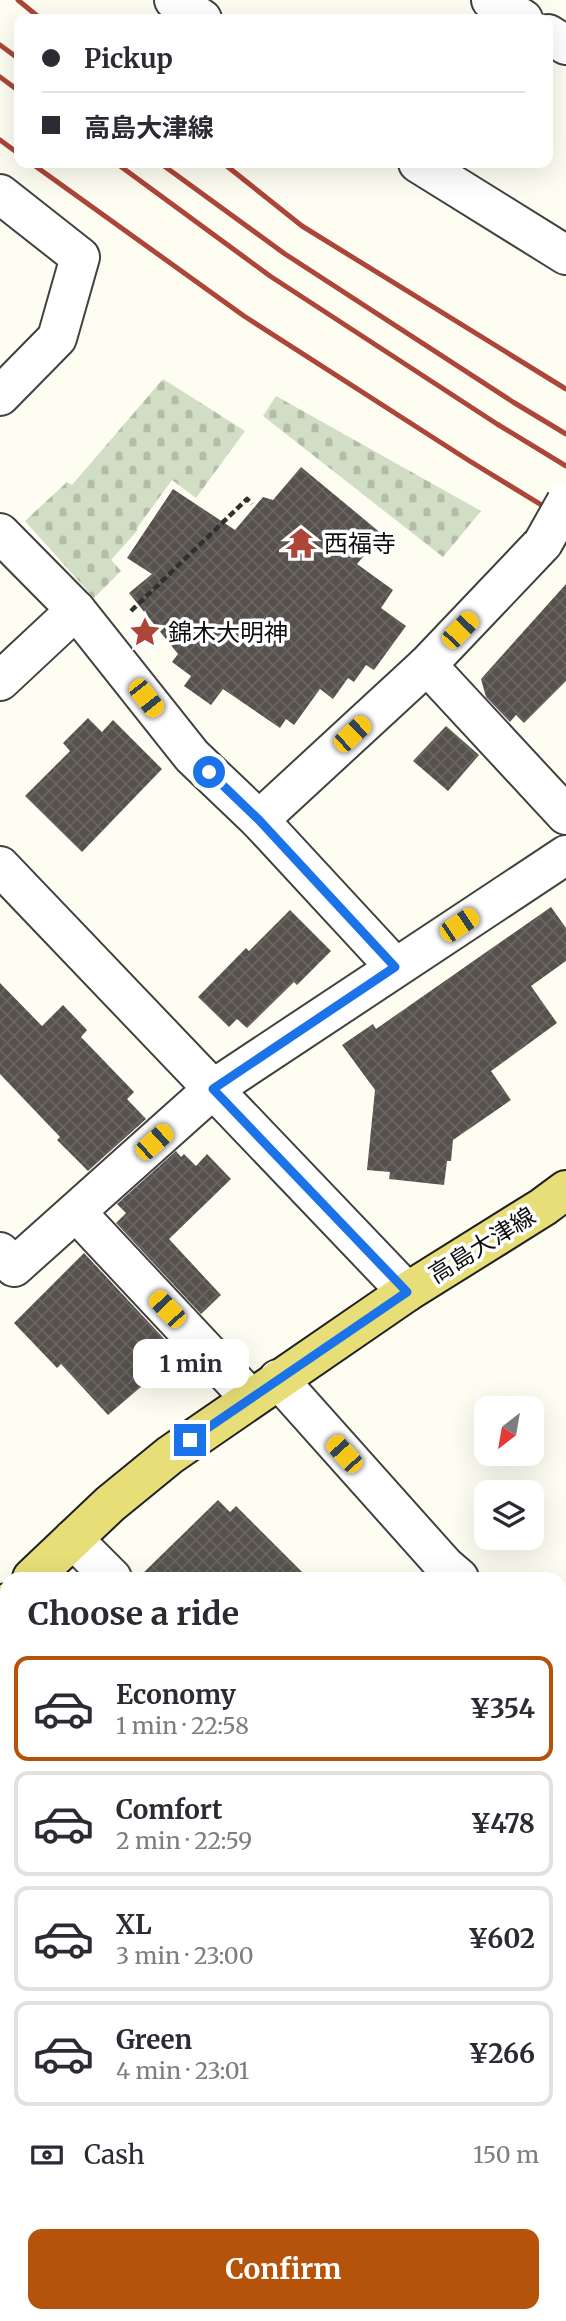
<!DOCTYPE html>
<meta charset="utf-8">
<style>
body{margin:0;font-family:Merriweather,"Noto Sans JP",serif;background:#f7f7f7;color:#2b2b33;height:100vh;display:flex;flex-direction:column;font-size:26px;white-space:nowrap}
*{box-sizing:border-box;margin:0}
p{font-size:23px;color:#7c7c81}
.icon{flex:none;width:38px;height:38px;fill:none;stroke:currentColor;stroke-width:2;stroke-linecap:round;stroke-linejoin:round}
.map{position:relative;flex:1;overflow:hidden}
.details{position:absolute;left:0px;top:1572px;width:567px;height:751px;display:flex;flex-direction:column;background:#fff;border-radius:21px 21px 0 0;box-shadow:0 7px 28px #0002}
.details>*{flex:none}
.banner{position:absolute;left:14px;top:14px;width:539px;height:154px;border-radius:14px;box-shadow:0 7px 28px #0002;display:grid;align-content:center;height:154px;padding:0 28px;background:#fff}
.needle{width:46px;rotate:211deg}
.controls{position:absolute;left:474px;top:1396px;display:grid;gap:14px}
.controls a{display:grid;place-items:center;width:70px;height:70px;border-radius:14px;background:#fff;box-shadow:0 7px 28px #0002;font-size:35px}
.end{position:absolute;width:32px;height:32px;margin:-16px;border:9px solid #1a73e8;background:#fff;box-shadow:0 0 0 4px #fff}
.from{border-radius:50%}
.bubble{position:absolute;height:49px;border-radius:14px;background:#fff;box-shadow:0 7px 28px #0002;font-size:23px;font-weight:700;line-height:49px;text-align:center}
.car{position:absolute;width:21px;height:42px;margin:-21px -10px;border-radius:9px;box-shadow:0 0 5px 2px #0007;background:linear-gradient(#f5c518 24%,#345 0 40%,#f5c518 0 76%,#345 0 86%,#f5c518 0)}
.banner b{display:flex;align-items:center;gap:24px;height:66px;font-size:26px}
.banner b+b{border-top:2px solid #e1e1e2}
.banner i{width:18px;height:18px;background:#2b2b33}
ul{padding:0;list-style:none}
li{display:flex;align-items:center;gap:21px;height:105px;margin:0 14px 10px;padding:0 14px;border:4px solid #e1e1e2;border-radius:14px}
li div{flex:1}
li b{display:block;font-size:26px}
li em{font-style:normal;font-weight:700}
li.current{border-color:#b45309}
li>.icon{width:63px;height:63px;stroke-width:1.5}
h2{padding:0 28px;font-size:32px;line-height:84px}
.pay{display:flex;align-items:center;gap:18px;height:77px;padding:0 28px;font-size:26px}
.pay p{margin-inline-start:auto}
.primary-button{display:flex;gap:14px;margin-top:auto;padding:14px 28px}
.primary-button a{flex:1;height:80px;border-radius:14px;background:#b45309;color:#fff;font-size:28px;font-weight:700;line-height:80px;text-align:center}
.map>svg:first-child{display:block}
</style>
<div class="map">
<svg width="566" height="2321" viewBox="0 0 566 2321">
<defs>
<pattern id="cemetery-stones" width="16" height="16" patternUnits="userSpaceOnUse" patternTransform="scale(1.75)"><rect width="16" height="16" fill="#d1ddc4"/><path d="M2 7V4a2 2 0 0 1 4 0v3zM10 15v-3a2 2 0 0 1 4 0v3z" fill="#b2bca7"/></pattern>
<pattern id="building-cross-hatch" width="8" height="8" patternUnits="userSpaceOnUse" patternTransform="scale(1.75)"><rect width="8" height="8" fill="#56514c"/><path d="M0 0l8 8M0 8l8-8" fill="none" stroke="#696561"/></pattern>
</defs>
<rect width="100%" height="100%" fill="#fdfdf1"/>
<g fill="url(#cemetery-stones)">
<polygon points="163,379 245,431 196,498 172,480 137,528 137,531 111,560 121,571 94,598 25,521 67,482 72,485"/>
<polygon points="276,396 481,511 443,557 263,416"/>
</g>
<g fill="url(#building-cross-hatch)">
<polygon points="301,467 382,534 357,564 393,590 381,608 406,626 374,670 366,665 354,682 348,678 333,699 320,689 294,725 286,719 280,728 223,689 211,705 184,686 191,676 172,662 178,654 129,593 152,574 127,558 173,489 235,530 263,497 273,500"/>
<polygon points="566,584 566,681 524,723 516,715 510,722 486,697 481,679"/>
<polygon points="88,718 102,732 113,720 162,769 82,852 25,796 70,751 63,743"/>
<polygon points="446,726 479,755 448,791 413,761"/>
<polygon points="551,907 566,928 566,961 531,986 557,1023 491,1071 511,1100 453,1140 451,1161 447,1161 444,1185 389,1179 390,1172 367,1170 375,1090 342,1045 373,1024 376,1029"/>
<polygon points="290,910 331,951 297,985 294,982 247,1028 237,1019 229,1027 198,997 246,948 249,951"/>
<polygon points="0,983 42,1026 63,1005 87,1030 81,1037 134,1092 127,1099 146,1119 88,1171 57,1140 60,1137 0,1074"/>
<polygon points="176,1151 181,1157 184,1154 196,1166 207,1154 231,1179 169,1239 221,1295 201,1314 116,1223 126,1213 117,1204"/>
<polygon points="84,1253 169,1344 133,1377 142,1386 108,1415 61,1364 57,1368 14,1323"/>
<polygon points="218,1500 230,1512 236,1506 308,1578 138,1578"/>
</g>
<g fill="none" stroke-linecap="round" stroke-linejoin="round">
<defs>
<g id="minor">
<polyline points="174,0 202,19"/>
<polyline points="491,0 523,19"/>
<polyline points="548,34 566,45"/>
<polyline points="418,163 566,255"/>
<polyline points="0,194 80,257 57,338 0,396"/>
<polyline points="0,533 76,610 192,756 259,820 395,967"/>
<polyline points="427,665 566,815"/>
<polyline points="0,681 76,610"/>
<polyline points="259,820 427,665 543,543"/>
<polyline points="0,866 407,1292"/>
<polyline points="76,1212 250,1398"/>
<polyline points="0,1252 14,1267 213,1089 566,855"/>
<polyline points="278,1379 445,1566 459,1578"/>
<polyline points="73,1539 112,1578"/>
<polyline points="560,1675 566,1681"/>
<polyline points="0,1920 7,1928"/>
<polyline points="560,2070 566,2072"/>
<polyline points="91,2321 94,2315"/>
<polyline points="432,2321 435,2315"/>
</g>
<g id="major">
<polyline points="32,1578 110,1504 170,1455 407,1292 543,1207 566,1190"/>
<polyline points="0,1610 7,1603"/>
</g>
</defs>
<use href="#minor" stroke="#414141" stroke-width="42"/>
<use href="#major" stroke="#1f1f1f" stroke-width="42"/>
<g stroke="#303030" stroke-width="4.5" stroke-dasharray="7 3.5" stroke-linecap="butt">
<polyline points="131,611 247,499 252,504"/>
<polyline points="560,1870 566,1864"/>
<polyline points="560,2002 566,1995"/>
</g>
<use href="#minor" stroke="#fff" stroke-width="38"/>
<use href="#major" stroke="#e7de78" stroke-width="38"/>
<g stroke="#ad4538" stroke-width="5">
<polyline points="18,0 41,19"/>
<polyline points="0,45 19,59"/>
<polyline points="0,77 19,91"/>
<polyline points="0,140 19,154"/>
<polyline points="31,163 244,316 468,460 566,520"/>
<polyline points="116,163 270,276 497,424 566,466"/>
<polyline points="160,163 285,254 513,402 566,434"/>
<polyline points="223,163 302,226 566,389"/>
<polyline points="560,1932 566,1926"/>
<polyline points="560,1966 566,1960"/>
<polyline points="0,2186 7,2185"/>
<polyline points="0,2207 7,2206"/>
</g>
<defs>
<polyline id="minor-bridge" points="543,543 566,502"/>
</defs>
<use href="#minor-bridge" stroke="#414141" stroke-width="42" stroke-linecap="butt"/>
<use href="#minor-bridge" stroke="#fff" stroke-width="38"/>
</g>
<g fill="none" stroke-linecap="round" stroke-linejoin="round">
<polyline stroke="#1a73e8" stroke-width="9" points="190,1440 407,1292 213,1089 395,967 259,820 209,772"/>
</g>
<defs>
<symbol id="temple-bare" viewBox="-9 -9 18 18"><path d="M0-6L5-2H3V0L6.5 2.5H4V6H1.5V3h-3V6H-4V2.5H-6.5L-3 0V-2H-5Z" fill="#ad4538" stroke="#fff" stroke-width="2.5" paint-order="stroke"/></symbol>
<symbol id="sight-bare" viewBox="-9 -9 18 18"><path d="M0-6L1.8-2.2L6-1.7L2.9 1.2L3.7 5.4L0 3.3L-3.7 5.4L-2.9 1.2L-6-1.7L-1.8-2.2Z" fill="#ad4538" stroke="#fff" stroke-width="2.5" paint-order="stroke"/></symbol>
</defs>
<g fill-rule="evenodd">
<use href="#temple-bare" x="279" y="521" width="44" height="44"/>
<use href="#sight-bare" x="123" y="610" width="44" height="44"/>
</g>
<g text-anchor="middle" dominant-baseline="central" stroke-width="7" stroke-linejoin="round" paint-order="stroke">
<g font-size="24" fill="#0e0e0e" stroke="#fff" text-anchor="start">
<text x="324" y="543">西福寺</text>
<text x="168" y="632">錦木大明神</text>
</g>
<g font-size="24" fill="#0e0e0e" stroke="#fff">
<text transform="translate(482 1245) rotate(-32)">高島大津線</text>
</g>
</g>
</svg>
<div class="controls">
<a><svg class="needle" viewBox="-14 -14 28 28"><path d="M0-13l5 13h-10z" fill="#e53935"/><path d="M0 13l5-13h-10z" fill="#7c7c81"/></svg></a>
<a><svg class="icon" aria-label="layers" viewBox="0 0 24 24"><path d="M12 4l9 5-9 5-9-5zM3 14l9 5 9-5"/></svg></a>
</div>
<i class="end from" style="left:209px;top:772px"></i>
<i class="end" style="left:190px;top:1440px"></i>
<div class="bubble" style="left:133px;top:1339px;width:116px">1 min</div>
<i class="car" style="left:460px;top:630px;rotate:44deg"></i>
<i class="car" style="left:146px;top:698px;rotate:142deg"></i>
<i class="car" style="left:352px;top:734px;rotate:47deg"></i>
<i class="car" style="left:459px;top:925px;rotate:56deg"></i>
<i class="car" style="left:154px;top:1142px;rotate:48deg"></i>
<i class="car" style="left:167px;top:1309px;rotate:317deg"></i>
<i class="car" style="left:344px;top:1454px;rotate:318deg"></i>
<div class="banner">
<b><i class="from"></i>Pickup</b>
<b><i></i>高島大津線</b>
</div>
<section class="details">
<h2>Choose a ride</h2>
<ul>
<li class="current"><svg class="icon" aria-label="car" viewBox="0 0 24 24"><path d="M5 17H2v-5l4-1 3-4h7l3 4 3 1v5h-3M9 17h6M6 11h13"/><circle cx="7" cy="17" r="2"/><circle cx="17" cy="17" r="2"/></svg><div><b>Economy</b><p>1 min · 22:58</p></div><em>¥354</em></li>
<li><svg class="icon" aria-label="car" viewBox="0 0 24 24"><path d="M5 17H2v-5l4-1 3-4h7l3 4 3 1v5h-3M9 17h6M6 11h13"/><circle cx="7" cy="17" r="2"/><circle cx="17" cy="17" r="2"/></svg><div><b>Comfort</b><p>2 min · 22:59</p></div><em>¥478</em></li>
<li><svg class="icon" aria-label="car" viewBox="0 0 24 24"><path d="M5 17H2v-5l4-1 3-4h7l3 4 3 1v5h-3M9 17h6M6 11h13"/><circle cx="7" cy="17" r="2"/><circle cx="17" cy="17" r="2"/></svg><div><b>XL</b><p>3 min · 23:00</p></div><em>¥602</em></li>
<li><svg class="icon" aria-label="car" viewBox="0 0 24 24"><path d="M5 17H2v-5l4-1 3-4h7l3 4 3 1v5h-3M9 17h6M6 11h13"/><circle cx="7" cy="17" r="2"/><circle cx="17" cy="17" r="2"/></svg><div><b>Green</b><p>4 min · 23:01</p></div><em>¥266</em></li>
</ul>
<div class="pay"><svg class="icon" aria-label="cash" viewBox="0 0 24 24"><path d="M3 7h18v10H3z"/><circle cx="12" cy="12" r="2"/></svg>Cash<p>150 m</p></div>
<div class="primary-button"><a>Confirm</a></div>
</section>
</div>
